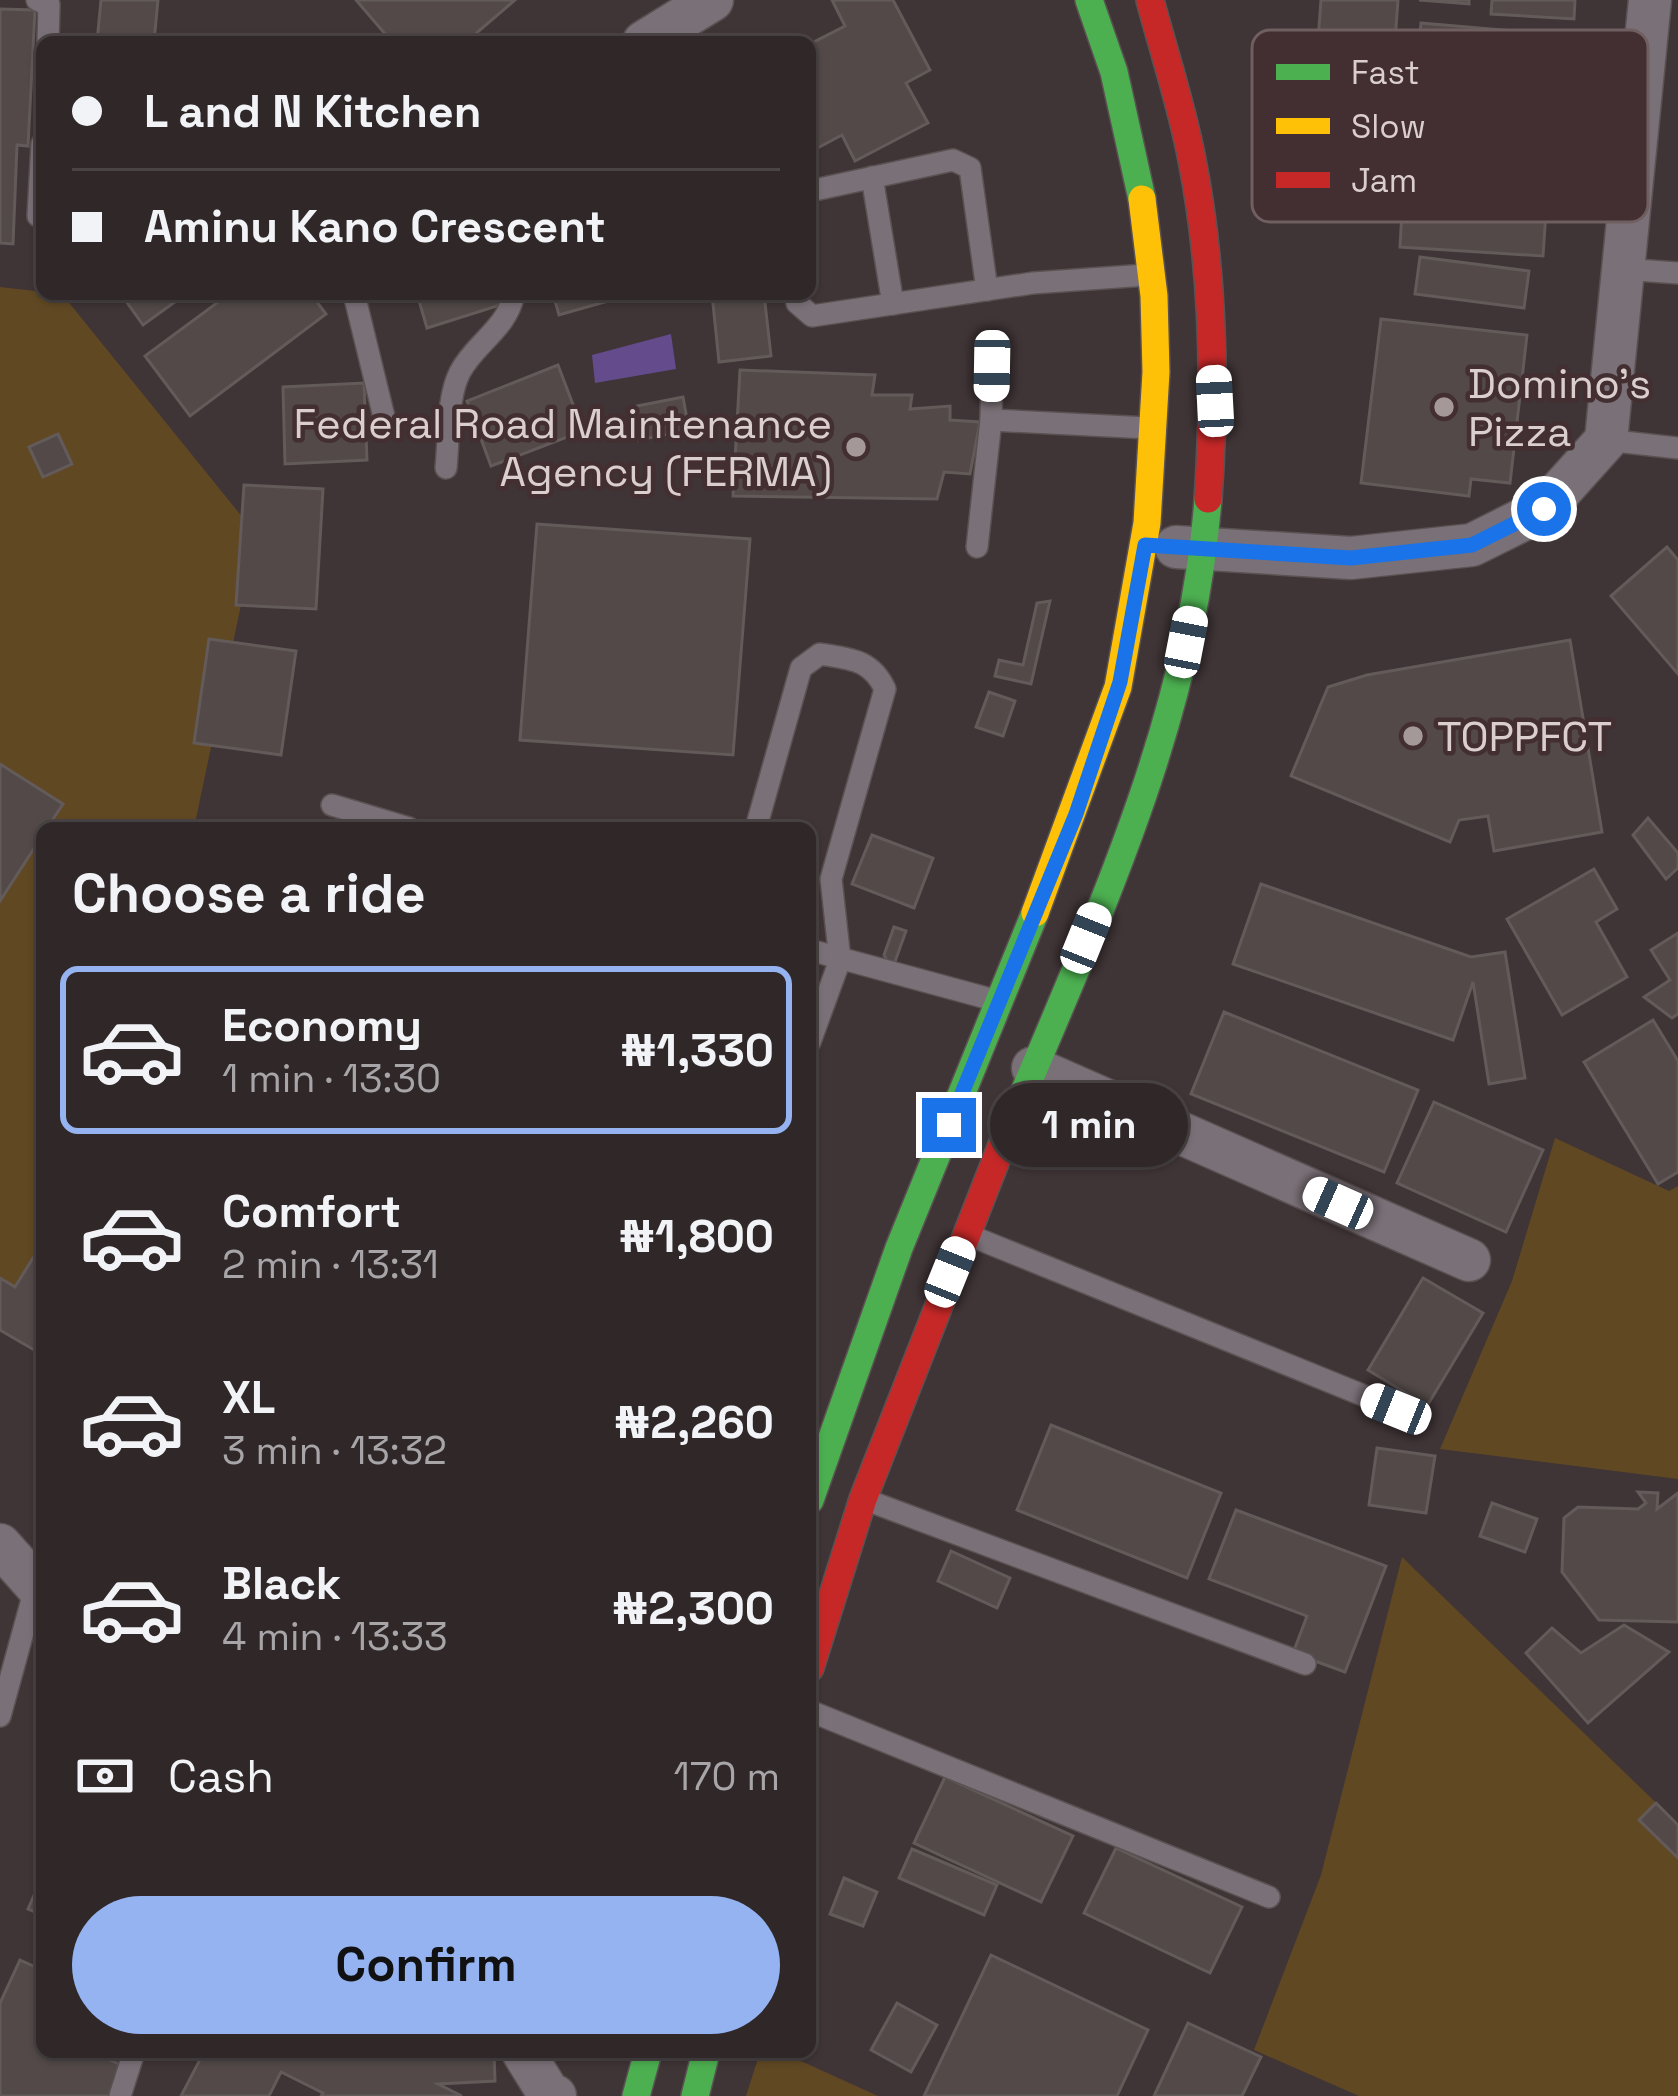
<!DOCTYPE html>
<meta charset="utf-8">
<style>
body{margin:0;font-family:"Space Grotesk",sans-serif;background:#372f30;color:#f1f3f6;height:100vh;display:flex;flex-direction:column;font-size:45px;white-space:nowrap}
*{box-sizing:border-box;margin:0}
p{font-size:39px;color:#a7a5a8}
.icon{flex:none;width:66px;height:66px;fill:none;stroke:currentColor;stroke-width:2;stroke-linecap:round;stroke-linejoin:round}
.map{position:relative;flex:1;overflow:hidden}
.drawer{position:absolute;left:36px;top:822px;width:780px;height:1236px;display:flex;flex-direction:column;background:#2f2728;border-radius:18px;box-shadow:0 3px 9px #0004,0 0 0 3px #4a4445}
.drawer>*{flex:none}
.top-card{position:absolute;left:36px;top:36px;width:780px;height:264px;border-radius:18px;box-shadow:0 3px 9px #0004,0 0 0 3px #4a4445;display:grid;align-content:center;height:264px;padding:0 36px;background:#2f2728}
.end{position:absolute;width:54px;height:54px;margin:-27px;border:15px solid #1a73e8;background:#fff;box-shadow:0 0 0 6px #fff}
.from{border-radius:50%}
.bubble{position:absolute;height:84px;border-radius:42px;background:#2f2728;box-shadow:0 3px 9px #0004,0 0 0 3px #4a4445;font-size:39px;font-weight:700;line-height:84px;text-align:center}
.car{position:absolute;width:36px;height:72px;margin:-36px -18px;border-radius:15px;box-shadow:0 0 9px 3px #0007;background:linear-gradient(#fff 24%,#345 0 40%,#fff 0 76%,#345 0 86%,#fff 0)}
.top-card b{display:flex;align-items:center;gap:42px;height:114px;font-size:45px}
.top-card b+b{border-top:3px solid #4a4445}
.top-card i{width:30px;height:30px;background:#f1f3f6}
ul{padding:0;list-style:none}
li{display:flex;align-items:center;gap:36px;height:168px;margin:0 24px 18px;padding:0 12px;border:6px solid transparent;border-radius:18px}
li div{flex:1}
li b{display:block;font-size:45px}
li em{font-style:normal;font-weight:700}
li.selected{border-color:#95b2f1}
li>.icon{width:108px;height:108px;stroke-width:1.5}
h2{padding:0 36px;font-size:54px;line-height:144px}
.pay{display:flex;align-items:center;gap:30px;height:132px;padding:0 36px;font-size:45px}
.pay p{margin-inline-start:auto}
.action{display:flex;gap:24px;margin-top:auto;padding:24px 36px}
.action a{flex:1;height:138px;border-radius:72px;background:#95b2f1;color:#111;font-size:48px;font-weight:700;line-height:138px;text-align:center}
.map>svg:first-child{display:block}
</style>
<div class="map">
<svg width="1678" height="2096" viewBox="0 0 1678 2096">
<rect width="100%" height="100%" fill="#3f3436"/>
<g fill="#604823">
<polygon points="0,287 62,294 256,534 194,828 42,828 42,1350 0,1324"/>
<polygon points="1555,1138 1669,1191 1678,1186 1678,1479 1440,1449 1512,1281"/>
<polygon points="1402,1557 1678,1824 1678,2096 1359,2096 1254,2050 1321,1875"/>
<polygon points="760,2052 781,2052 878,2096 746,2096"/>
</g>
<polygon fill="#644c8c" points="671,334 676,369 595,383 592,355"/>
<g fill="#524948" stroke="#635a5a" stroke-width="3">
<polygon points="101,0 158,0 154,42 97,42"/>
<polygon points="356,0 515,0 466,42 392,42"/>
<polygon points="832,0 893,0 930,70 906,83 928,123 855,161 842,135 810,152 810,44 845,26"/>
<polygon points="1321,0 1398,0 1388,140 1311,135"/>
<polygon points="1419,0 1469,0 1469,4"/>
<polygon points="1492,0 1575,0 1574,19 1491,14"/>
<polygon points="0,9 35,10 28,146 17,145 13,244 0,243"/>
<polygon points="1421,23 1586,37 1582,89 1493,81 1489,136 1412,130"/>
<polygon points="1404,175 1548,183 1543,256 1400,247"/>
<polygon points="1420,257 1529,271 1524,308 1415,294"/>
<polygon points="121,294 186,294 143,325"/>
<polygon points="229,294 311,294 326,314 190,416 145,356"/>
<polygon points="417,294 497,294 500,305 427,328"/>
<polygon points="553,294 633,294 559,315"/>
<polygon points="712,294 764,294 771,356 719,362"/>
<polygon points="1381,319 1527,335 1510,483 1471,479 1469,496 1361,483"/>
<polygon points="558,365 583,431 491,466 467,401"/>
<polygon points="740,370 875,375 872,395 912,395 910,409 950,406 950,420 980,422 970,474 944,472 937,499 733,496"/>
<polygon points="364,383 367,460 285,464 283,387"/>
<polygon points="683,397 689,430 638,440 632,407"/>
<polygon points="58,434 72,464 43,477 29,447"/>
<polygon points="244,485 323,489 316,609 236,605"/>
<polygon points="537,524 750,539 733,755 520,740"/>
<polygon points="1667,547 1678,560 1678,674 1611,596"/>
<polygon points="1050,601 1031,684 995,676 999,660 1023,665 1037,603"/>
<polygon points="209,639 296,651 281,755 194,743"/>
<polygon points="1570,640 1602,832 1494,851 1488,816 1459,820 1450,842 1291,776 1328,687 1367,675"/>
<polygon points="989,692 1015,701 1003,736 976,727"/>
<polygon points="0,764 63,804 47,828 42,828 42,836 0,901"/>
<polygon points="340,815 372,828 335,828"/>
<polygon points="1648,818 1678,853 1678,868 1666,879 1633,835"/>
<polygon points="872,835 933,858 914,908 852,884"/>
<polygon points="1594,869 1617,909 1596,922 1627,977 1562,1015 1507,919"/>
<polygon points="1261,884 1471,957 1505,952 1525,1078 1489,1084 1473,982 1453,1040 1233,964"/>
<polygon points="894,927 906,931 892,970 884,955"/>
<polygon points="1678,933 1678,1014 1672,1018 1644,997 1670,980 1651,950"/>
<polygon points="1224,1012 1418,1090 1384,1172 1191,1094"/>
<polygon points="1653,1020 1678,1061 1678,1172 1658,1184 1584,1062"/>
<polygon points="1434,1102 1543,1150 1506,1232 1397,1183"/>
<polygon points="38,1250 42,1252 42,1340 36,1351 0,1330 0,1278 15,1287"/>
<polygon points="1423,1278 1483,1313 1427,1406 1368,1370"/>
<polygon points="1051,1425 1221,1493 1187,1578 1017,1510"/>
<polygon points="1377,1448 1435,1456 1426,1513 1369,1505"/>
<polygon points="1638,1492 1658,1493 1657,1509 1678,1493 1678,1622 1599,1620 1562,1572 1564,1518 1578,1507 1638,1509 1646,1503"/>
<polygon points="1492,1503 1537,1519 1525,1552 1480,1536"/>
<polygon points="1236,1510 1386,1566 1345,1672 1293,1653 1307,1616 1209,1579"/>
<polygon points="951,1551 1010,1578 997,1608 938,1581"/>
<polygon points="1624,1625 1669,1652 1588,1723 1526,1653 1552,1628 1581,1653"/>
<polygon points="945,1777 1073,1836 1041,1902 914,1843"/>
<polygon points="1656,1803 1678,1825 1678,1858 1639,1820"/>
<polygon points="1116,1848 1242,1907 1210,1973 1084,1913"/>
<polygon points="912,1849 997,1885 984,1915 899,1878"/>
<polygon points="42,1877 42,1915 28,1909"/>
<polygon points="844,1878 877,1892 863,1926 830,1914"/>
<polygon points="991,1955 1148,2030 1117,2096 924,2096"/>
<polygon points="20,1960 42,1970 42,2052 93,2052 127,2068 114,2096 0,2096 0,2003"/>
<polygon points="897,2003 937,2025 911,2072 871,2050"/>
<polygon points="1188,2023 1261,2057 1242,2096 1154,2096"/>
<polygon points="204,2052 494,2052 495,2081 438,2084 462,2096 321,2096 323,2093 281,2072 269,2096 181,2096"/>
</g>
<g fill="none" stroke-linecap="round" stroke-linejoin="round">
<defs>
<g id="lane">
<polyline points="37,0 49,5 48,42"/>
<polyline points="872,177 893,304"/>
<polyline points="810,191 953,160 970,168 987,290"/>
<polyline points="38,216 42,144"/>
<polyline points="1623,269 1678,273"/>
<polyline points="354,294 386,425"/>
<polyline points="796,294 797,303 812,316 1033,283 1146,275"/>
<polyline points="991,420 1148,428"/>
<polyline points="1606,440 1678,448"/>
<path d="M446 468C449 439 447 397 460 372 475 343 507 329 514 294"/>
<polyline points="977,547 991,420 992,366"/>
<polyline points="332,805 409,828"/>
<path d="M756 828 801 668 820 654C850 659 871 659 885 689L831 879 840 960 810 1042"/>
<polyline points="810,950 994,1000"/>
<polyline points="971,1236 1397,1409"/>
<polyline points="869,1501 1305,1664"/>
<polyline points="810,1711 1269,1897"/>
<polyline points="0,1716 36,1585"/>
<polyline points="120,2096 134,2052"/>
</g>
<g id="street">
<polyline points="644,42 712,0"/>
<polyline points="1176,547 1351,558 1472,545 1544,509 1606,440 1650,0"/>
<polyline points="1033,1068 1469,1260"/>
<polyline points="0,1545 42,1592"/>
<polyline points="523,2052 549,2094 555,2096"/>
</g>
<g id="fast">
<polyline points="1089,0 1114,72 1142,199"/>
<path d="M1002 1145C1088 936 1191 728 1208 499"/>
<polyline points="810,1500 899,1248 1035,913"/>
<polyline points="636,2096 648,2052"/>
<polyline points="695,2096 706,2052"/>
</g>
<polyline id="slow" points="1035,913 1118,687 1147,523 1156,372 1154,296 1142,199"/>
<g id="jam">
<path d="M1150 0C1164 53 1182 106 1192 160 1214 272 1216 386 1208 499"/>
<polyline points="810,1668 863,1499 1002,1145"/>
</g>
</defs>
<use href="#lane" stroke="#5a5152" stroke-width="24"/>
<use href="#street" stroke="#5a5152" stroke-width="45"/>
<use href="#fast" stroke="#5a5152" stroke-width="30"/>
<use href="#slow" stroke="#5a5152" stroke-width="30"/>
<use href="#jam" stroke="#5a5152" stroke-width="30"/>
<use href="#lane" stroke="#7a7077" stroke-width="21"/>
<use href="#street" stroke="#7a7077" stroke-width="42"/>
<use href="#fast" stroke="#4caf50" stroke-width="27"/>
<use href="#slow" stroke="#ffc107" stroke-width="27"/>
<use href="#jam" stroke="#c62828" stroke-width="27"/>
</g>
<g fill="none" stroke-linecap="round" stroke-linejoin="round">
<polyline stroke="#1a73e8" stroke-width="15" points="949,1125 1076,814 1120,682 1145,545 1351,558 1472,545 1544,509"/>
</g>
<g fill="#a49899" stroke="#432f32" stroke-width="4.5">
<circle cx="1444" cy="407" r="12"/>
<circle cx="856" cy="447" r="12"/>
<circle cx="1413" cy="736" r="12"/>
</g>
<g text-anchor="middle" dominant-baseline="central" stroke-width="9" stroke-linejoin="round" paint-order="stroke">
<g font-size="42" fill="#dacecf" stroke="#432f32" text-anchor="start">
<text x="1468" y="383">Domino's<tspan x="1468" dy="48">Pizza</tspan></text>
<text x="832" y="423" text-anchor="end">Federal Road Maintenance<tspan x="832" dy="48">Agency (FERMA)</tspan></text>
<text x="1437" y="736">TOPPFCT</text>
</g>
</g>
<rect x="1252" y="30" width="396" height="192" rx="18" fill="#432f32" stroke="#705f61" stroke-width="3"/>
<rect x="1276" y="64" width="54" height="16" fill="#4caf50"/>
<rect x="1276" y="118" width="54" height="16" fill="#ffc107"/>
<rect x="1276" y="172" width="54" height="16" fill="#c62828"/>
<g font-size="33" fill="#dacecf">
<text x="1351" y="84">Fast</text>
<text x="1351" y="138">Slow</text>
<text x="1351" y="192">Jam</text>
</g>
</svg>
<i class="end from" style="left:1544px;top:509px"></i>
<i class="end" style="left:949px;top:1125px"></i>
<div class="bubble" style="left:990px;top:1083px;width:198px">1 min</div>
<i class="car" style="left:992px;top:366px;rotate:181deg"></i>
<i class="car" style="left:1215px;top:401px;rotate:357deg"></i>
<i class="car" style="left:1186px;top:642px;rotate:11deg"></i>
<i class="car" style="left:1086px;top:938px;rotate:22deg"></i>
<i class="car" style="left:1338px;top:1203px;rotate:294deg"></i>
<i class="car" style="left:950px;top:1272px;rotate:22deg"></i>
<i class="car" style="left:1396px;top:1409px;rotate:292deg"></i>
<div class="top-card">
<b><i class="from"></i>L and N Kitchen</b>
<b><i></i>Aminu Kano Crescent</b>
</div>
<section class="drawer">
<h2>Choose a ride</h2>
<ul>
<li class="selected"><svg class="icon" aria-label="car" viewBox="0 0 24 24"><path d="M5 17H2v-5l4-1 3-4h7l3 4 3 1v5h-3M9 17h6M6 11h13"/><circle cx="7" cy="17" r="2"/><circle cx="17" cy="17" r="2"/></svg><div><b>Economy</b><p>1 min · 13:30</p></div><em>₦1,330</em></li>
<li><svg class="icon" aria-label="car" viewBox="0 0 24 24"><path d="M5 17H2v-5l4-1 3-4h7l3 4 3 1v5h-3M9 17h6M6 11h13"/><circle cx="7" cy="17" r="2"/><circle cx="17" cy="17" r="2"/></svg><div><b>Comfort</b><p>2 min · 13:31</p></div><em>₦1,800</em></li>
<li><svg class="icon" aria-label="car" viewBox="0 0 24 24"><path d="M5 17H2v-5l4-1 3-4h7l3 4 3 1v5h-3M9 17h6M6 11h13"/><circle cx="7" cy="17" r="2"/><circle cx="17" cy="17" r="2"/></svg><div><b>XL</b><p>3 min · 13:32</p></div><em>₦2,260</em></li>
<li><svg class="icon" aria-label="car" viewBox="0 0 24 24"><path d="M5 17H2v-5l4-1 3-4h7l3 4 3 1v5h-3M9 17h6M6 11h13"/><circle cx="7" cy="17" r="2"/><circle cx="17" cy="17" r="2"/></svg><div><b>Black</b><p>4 min · 13:33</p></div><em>₦2,300</em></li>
</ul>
<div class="pay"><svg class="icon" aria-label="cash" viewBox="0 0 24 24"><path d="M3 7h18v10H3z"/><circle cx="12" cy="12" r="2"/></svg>Cash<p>170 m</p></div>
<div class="action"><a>Confirm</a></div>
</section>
</div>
